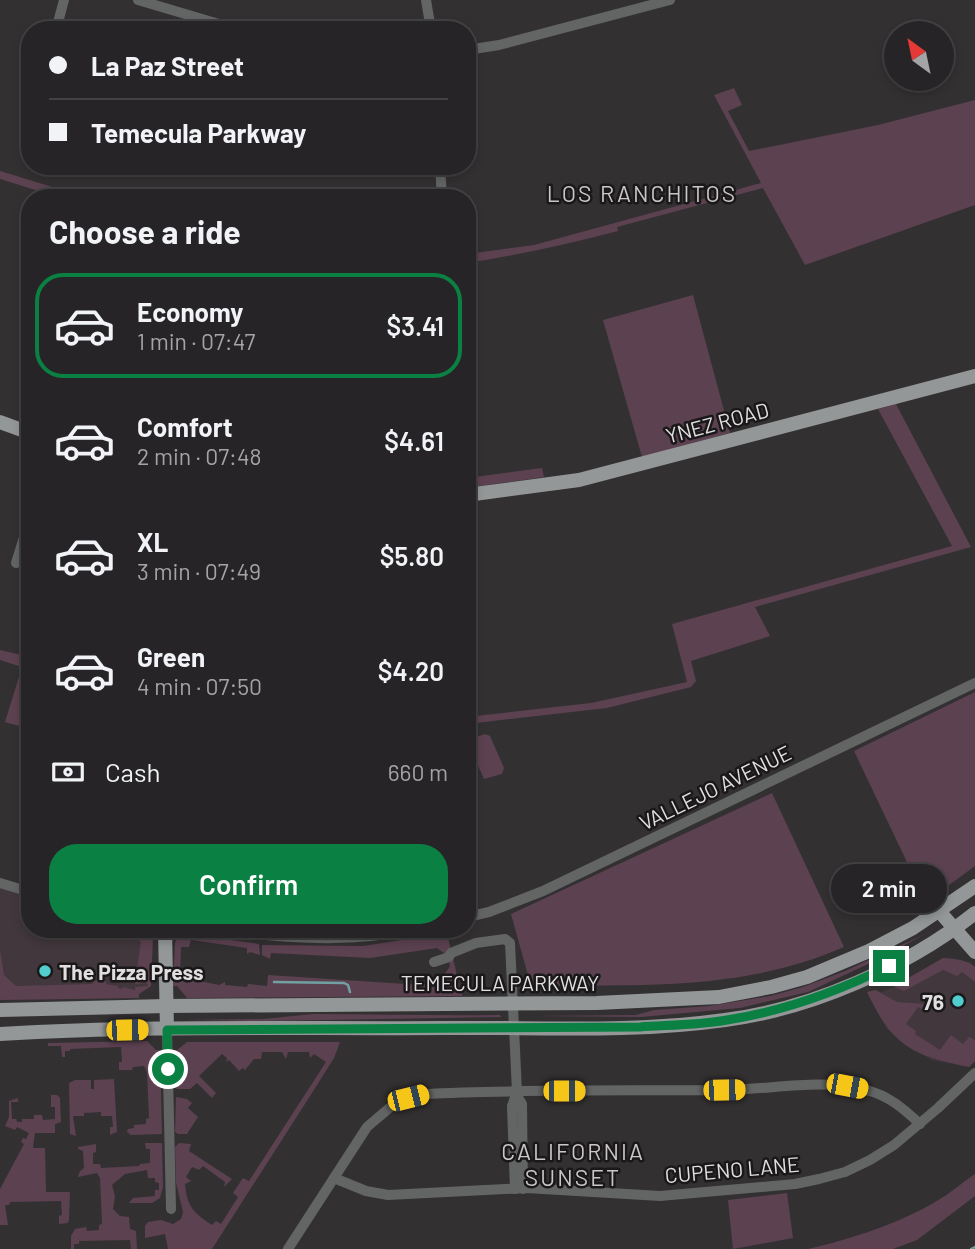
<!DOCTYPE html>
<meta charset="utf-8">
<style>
body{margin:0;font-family:Barlow,sans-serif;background:#2e2c2e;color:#f1f3f6;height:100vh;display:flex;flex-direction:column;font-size:26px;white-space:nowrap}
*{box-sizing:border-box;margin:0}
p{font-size:23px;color:#a4a4a7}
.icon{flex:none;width:38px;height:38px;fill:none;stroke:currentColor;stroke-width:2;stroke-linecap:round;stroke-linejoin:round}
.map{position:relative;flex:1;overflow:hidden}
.drawer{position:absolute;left:21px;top:189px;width:455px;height:749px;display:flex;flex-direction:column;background:#262426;border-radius:28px;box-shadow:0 4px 10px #0003,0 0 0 2px #424143}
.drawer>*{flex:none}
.guide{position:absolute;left:21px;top:21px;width:455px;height:154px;border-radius:28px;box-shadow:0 4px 10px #0003,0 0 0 2px #424143;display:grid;align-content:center;height:154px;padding:0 28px;background:#262426}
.needle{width:46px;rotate:327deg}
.buttons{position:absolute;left:884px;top:21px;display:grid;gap:14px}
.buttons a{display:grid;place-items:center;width:70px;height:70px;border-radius:50%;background:#262426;box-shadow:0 4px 10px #0003,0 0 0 2px #424143;font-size:35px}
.end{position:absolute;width:32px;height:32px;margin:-16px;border:9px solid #0b8043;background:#fff;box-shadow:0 0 0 4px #fff}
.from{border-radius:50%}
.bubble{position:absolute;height:49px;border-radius:24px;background:#262426;box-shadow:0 4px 10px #0003,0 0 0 2px #424143;font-size:23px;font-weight:600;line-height:49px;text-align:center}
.car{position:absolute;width:21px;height:42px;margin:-21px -10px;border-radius:9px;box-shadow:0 0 5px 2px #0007;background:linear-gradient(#f5c518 24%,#345 0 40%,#f5c518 0 76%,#345 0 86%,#f5c518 0)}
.guide b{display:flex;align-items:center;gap:24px;height:66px;font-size:26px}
.guide b+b{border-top:2px solid #424143}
.guide i{width:18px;height:18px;background:#f1f3f6}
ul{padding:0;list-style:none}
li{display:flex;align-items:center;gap:21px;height:105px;margin:0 14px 10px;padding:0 14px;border:4px solid transparent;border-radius:28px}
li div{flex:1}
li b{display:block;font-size:26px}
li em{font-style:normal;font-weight:600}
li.on{border-color:#0b8043}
li>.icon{width:63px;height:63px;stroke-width:1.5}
h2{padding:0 28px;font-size:32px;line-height:84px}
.pay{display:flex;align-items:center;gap:18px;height:77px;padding:0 28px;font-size:26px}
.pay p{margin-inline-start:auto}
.primary-button{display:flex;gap:14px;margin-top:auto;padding:14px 28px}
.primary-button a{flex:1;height:80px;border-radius:28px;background:#0b8043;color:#fff;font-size:28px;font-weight:600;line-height:80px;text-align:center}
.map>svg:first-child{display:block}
</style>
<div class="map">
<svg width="975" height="1249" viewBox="0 0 975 1249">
<rect width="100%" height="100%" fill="#333032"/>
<g fill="#41373c">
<polygon points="0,888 30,896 30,929 144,929 153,935 151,986 139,994 139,998 0,1000"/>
<polygon points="970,962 975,967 975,1061 969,1067 932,1060 907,1046 887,1029 867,992 877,990 881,992 894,987 903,981"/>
</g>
<g fill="#5c4150">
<path d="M734 88 742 105 728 111 749 151 878 125 975 100V205L805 265 763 188 617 227 618 231C568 244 518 255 467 263V254L534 245 761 183 714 95Z"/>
<polygon points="0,171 88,198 61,198 0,179"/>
<polygon points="693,295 730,433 642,457 603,320"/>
<polygon points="896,404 971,547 755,607 770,636 691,661 696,681 691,687 607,708 467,724 467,717 591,703 687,682 672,624 952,546 878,409"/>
<polygon points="542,468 544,477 467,488 467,478"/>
<polygon points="0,650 30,657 30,729 5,722 22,667 0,660"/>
<polygon points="975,692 975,866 926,902 854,751"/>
<polygon points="485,734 490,736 504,768 502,774 484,779 469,745 471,739"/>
<path d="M772 793 844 947C741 992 640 984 531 986L511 914Z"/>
<polygon points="113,929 144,929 153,935 151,986 139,994 139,998 0,1000 0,950 4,975 16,986 92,984 99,978 106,982 106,984 118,986 118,988 122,989 123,987 135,990 135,987 148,986 147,983 135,984 141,941 133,939 133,933"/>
<path d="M183 930H186L187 934 259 944 260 955 250 952 247 954V948L191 940 189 947H181L180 977 219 985 225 982V985L247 987 248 984 267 986 268 975 421 985C433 982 444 978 450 966L448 956 437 948 370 958 271 953 270 959 262 955V945L363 946 447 933 460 988H462V996L187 998 177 986H173L175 943 179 932Z"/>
<polygon points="925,934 879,959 808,992 740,1008 641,1017 534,1016 636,1015 654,1010 709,1006 770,996 803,987 845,971"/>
<path d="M943 958C956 959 965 959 975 967V982L962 972 957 976 943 970 904 991 895 987 896 985Z"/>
<path d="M875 990 897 1002 925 1004 921 1009 918 1007 906 1024 916 1031 915 1034 940 1050 951 1035 963 1044 969 1037 975 1040V1061L969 1067C912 1055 893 1047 867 992Z"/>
<path d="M313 1014C376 1014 437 1016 500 1015L501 1017 266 1021 185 1020 263 1019Z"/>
<polygon points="147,1041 156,1050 160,1050 162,1134 131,1135 127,1132 128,1129 134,1128 134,1125 146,1124 146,1119 149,1118 147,1072 144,1066 133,1067 132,1070 119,1070 119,1062 122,1062 121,1047 70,1049 70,1051 65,1051 65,1057 62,1057 61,1046 48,1046 48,1043"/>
<path d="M187 1042H340L334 1058 310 1096 212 1249H168L165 1234 145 1238V1226L148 1222 161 1220 173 1224 181 1219 183 1212 176 1183 175 1147 179 1143 191 1144 189 1151 232 1179 224 1187 225 1182 203 1166 199 1170 192 1167 186 1177 191 1181 185 1184C187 1207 194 1213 212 1225L216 1221 221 1224 238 1197 233 1193 243 1178 249 1181 326 1062 314 1054 310 1058 309 1052H288L286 1059 282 1052H262L261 1059H254L245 1070 243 1068 239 1071 229 1060 226 1062 227 1058 222 1054 199 1076 216 1093 212 1098 197 1083 190 1089H177L174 1086 173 1050H177Z"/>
<polygon points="114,1079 117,1132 110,1135 110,1127 113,1127 112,1116 101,1116 101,1112 84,1113 84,1116 73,1116 76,1136 70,1134 69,1083 75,1080 91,1080 91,1089 94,1089 94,1080"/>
<polygon points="51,1095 57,1095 60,1098 61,1122 55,1124 55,1133 35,1133 33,1148 45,1148 46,1192 70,1192 69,1219 68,1223 59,1224 59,1216 62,1215 61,1201 10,1202 9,1205 5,1205 8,1225 0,1225 0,1189 24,1144 21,1142 23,1138 26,1139 29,1133 17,1127 15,1130 5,1126 9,1117 9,1101 18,1098 18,1102 11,1102 12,1119 16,1119 17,1122 22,1122 22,1119 34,1119 34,1115 42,1115 43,1120 55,1119 55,1107 51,1107"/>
<polygon points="176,1097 187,1099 192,1103 188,1108 198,1117 187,1134 178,1134 175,1132"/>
<polygon points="145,1143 162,1143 163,1187 160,1198 152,1203 129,1203 133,1198 155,1196 155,1190 159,1190 159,1183 155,1182 155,1178 148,1178 147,1170 125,1174 112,1185 115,1196 113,1209 120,1216 129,1217 130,1229 136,1231 137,1249 131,1249 130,1240 79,1241 79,1244 74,1244 74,1249 71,1249 71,1236 75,1229 86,1227 87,1231 99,1230 99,1225 102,1224 100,1178 97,1173 78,1177 80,1171 84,1168 83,1151 78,1149 78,1147 96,1144 96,1152 93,1153 93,1164 100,1164 101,1168 139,1166 140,1164 150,1163 150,1149 146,1149"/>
<path d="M975 1174V1196L917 1240 893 1249H808C852 1239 901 1223 940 1199 952 1192 963 1182 975 1174Z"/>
<polygon points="787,1193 793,1238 733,1249 728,1200"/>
</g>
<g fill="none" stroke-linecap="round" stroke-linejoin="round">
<g stroke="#71a1a2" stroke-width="2.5">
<polyline points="274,982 344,983 348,985 350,992"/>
<polyline points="971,1249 975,1247"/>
</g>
<g stroke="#636565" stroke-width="10">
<polyline points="138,0 239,30"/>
<polyline points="426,0 431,30"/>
<polyline points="56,30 64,0"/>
<polyline points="467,50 499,45 670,0"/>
<polyline points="440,166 442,198"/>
<polyline points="16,563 30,518"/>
<polyline points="0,883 30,892"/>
<polyline points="467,917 489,912 543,891 975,683"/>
<path d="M216 929C282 938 350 944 415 929"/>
<polyline points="434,962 449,957 451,953 476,943 505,939 510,943 517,1092 512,1106 515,1189"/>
<polyline points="167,1030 171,1209"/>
<polyline points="517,1096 522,1104 523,1189"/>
<polyline points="334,1178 366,1191 388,1195 527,1188 660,1196 795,1184 819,1179 845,1172 870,1160 894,1145 938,1108 975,1073"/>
<path d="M288 1249 367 1127 394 1104 423 1094C525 1089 627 1091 728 1090 777 1089 818 1078 866 1090 888 1095 904 1109 920 1124"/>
</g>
<g stroke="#939797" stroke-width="14">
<polyline points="0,422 30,433"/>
<polyline points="467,495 579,480 975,376"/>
<polyline points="939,911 975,952"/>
<polyline points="165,929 167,1030"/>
<polyline points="0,1010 166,1006 597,1003 719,997 771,987 807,977 869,951 913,928 975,886"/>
<path d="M0 1034C148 1025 297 1029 444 1028 537 1027 632 1033 725 1020 811 1009 907 967 975 913"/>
</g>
</g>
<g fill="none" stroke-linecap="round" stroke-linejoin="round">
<path stroke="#0b8043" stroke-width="9" d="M168 1069 167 1030 640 1027C669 1025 698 1025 727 1020 784 1011 837 992 889 966"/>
</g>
<g fill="#52cdce" stroke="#1a1819" stroke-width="2.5">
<circle cx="45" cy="971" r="7"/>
<circle cx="958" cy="1001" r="7"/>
</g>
<g text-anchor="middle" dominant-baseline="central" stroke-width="5" stroke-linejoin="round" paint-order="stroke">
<g font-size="21" fill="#e1dfe0" stroke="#1a1819">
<text transform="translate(717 422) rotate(-15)">YNEZ ROAD</text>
<text transform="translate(715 787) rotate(-26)">VALLEJO AVENUE</text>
<text x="500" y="982">TEMECULA PARKWAY</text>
<text transform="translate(732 1169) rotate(-5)">CUPENO LANE</text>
</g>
<g font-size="21" font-weight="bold" fill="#e1dfe0" stroke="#1a1819" text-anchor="start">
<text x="59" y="971">The Pizza Press</text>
<text x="944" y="1001" text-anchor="end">76</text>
</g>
<g font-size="23" letter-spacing="2" fill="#cac5c8" stroke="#1a1819">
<text x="642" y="193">LOS RANCHITOS</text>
<text x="573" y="1151">CALIFORNIA<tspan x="573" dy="26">SUNSET</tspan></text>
</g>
</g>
</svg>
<div class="buttons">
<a><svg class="needle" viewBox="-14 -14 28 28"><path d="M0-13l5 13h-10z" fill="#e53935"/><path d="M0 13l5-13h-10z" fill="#a4a4a7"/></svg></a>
</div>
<i class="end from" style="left:168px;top:1069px"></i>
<i class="end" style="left:889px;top:966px"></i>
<div class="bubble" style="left:831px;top:864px;width:116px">2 min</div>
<i class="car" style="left:127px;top:1030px;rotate:89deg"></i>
<i class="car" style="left:847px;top:1086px;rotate:101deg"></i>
<i class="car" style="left:724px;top:1090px;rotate:89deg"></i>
<i class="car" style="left:564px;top:1091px;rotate:90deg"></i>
<i class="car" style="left:408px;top:1098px;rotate:76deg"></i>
<div class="guide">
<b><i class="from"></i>La Paz Street</b>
<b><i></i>Temecula Parkway</b>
</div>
<section class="drawer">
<h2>Choose a ride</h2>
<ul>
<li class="on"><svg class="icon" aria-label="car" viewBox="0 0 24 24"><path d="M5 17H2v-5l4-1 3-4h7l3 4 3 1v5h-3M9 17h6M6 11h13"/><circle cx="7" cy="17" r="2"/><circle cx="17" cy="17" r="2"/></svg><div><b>Economy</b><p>1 min · 07:47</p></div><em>$3.41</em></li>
<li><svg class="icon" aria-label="car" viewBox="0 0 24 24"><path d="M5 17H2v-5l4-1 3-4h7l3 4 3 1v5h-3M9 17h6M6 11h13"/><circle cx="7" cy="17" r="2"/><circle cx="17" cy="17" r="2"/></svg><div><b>Comfort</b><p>2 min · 07:48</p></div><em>$4.61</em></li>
<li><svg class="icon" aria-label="car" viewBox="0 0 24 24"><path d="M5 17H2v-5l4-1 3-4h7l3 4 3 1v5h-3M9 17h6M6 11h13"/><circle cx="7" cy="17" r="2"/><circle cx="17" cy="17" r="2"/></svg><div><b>XL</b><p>3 min · 07:49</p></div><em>$5.80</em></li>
<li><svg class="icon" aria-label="car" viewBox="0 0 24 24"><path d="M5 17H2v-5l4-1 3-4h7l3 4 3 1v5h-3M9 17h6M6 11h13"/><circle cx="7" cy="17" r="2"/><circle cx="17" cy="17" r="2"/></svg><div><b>Green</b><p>4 min · 07:50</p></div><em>$4.20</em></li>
</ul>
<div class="pay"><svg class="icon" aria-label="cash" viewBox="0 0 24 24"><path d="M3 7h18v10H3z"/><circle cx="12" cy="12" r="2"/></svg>Cash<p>660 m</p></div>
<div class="primary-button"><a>Confirm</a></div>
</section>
</div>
